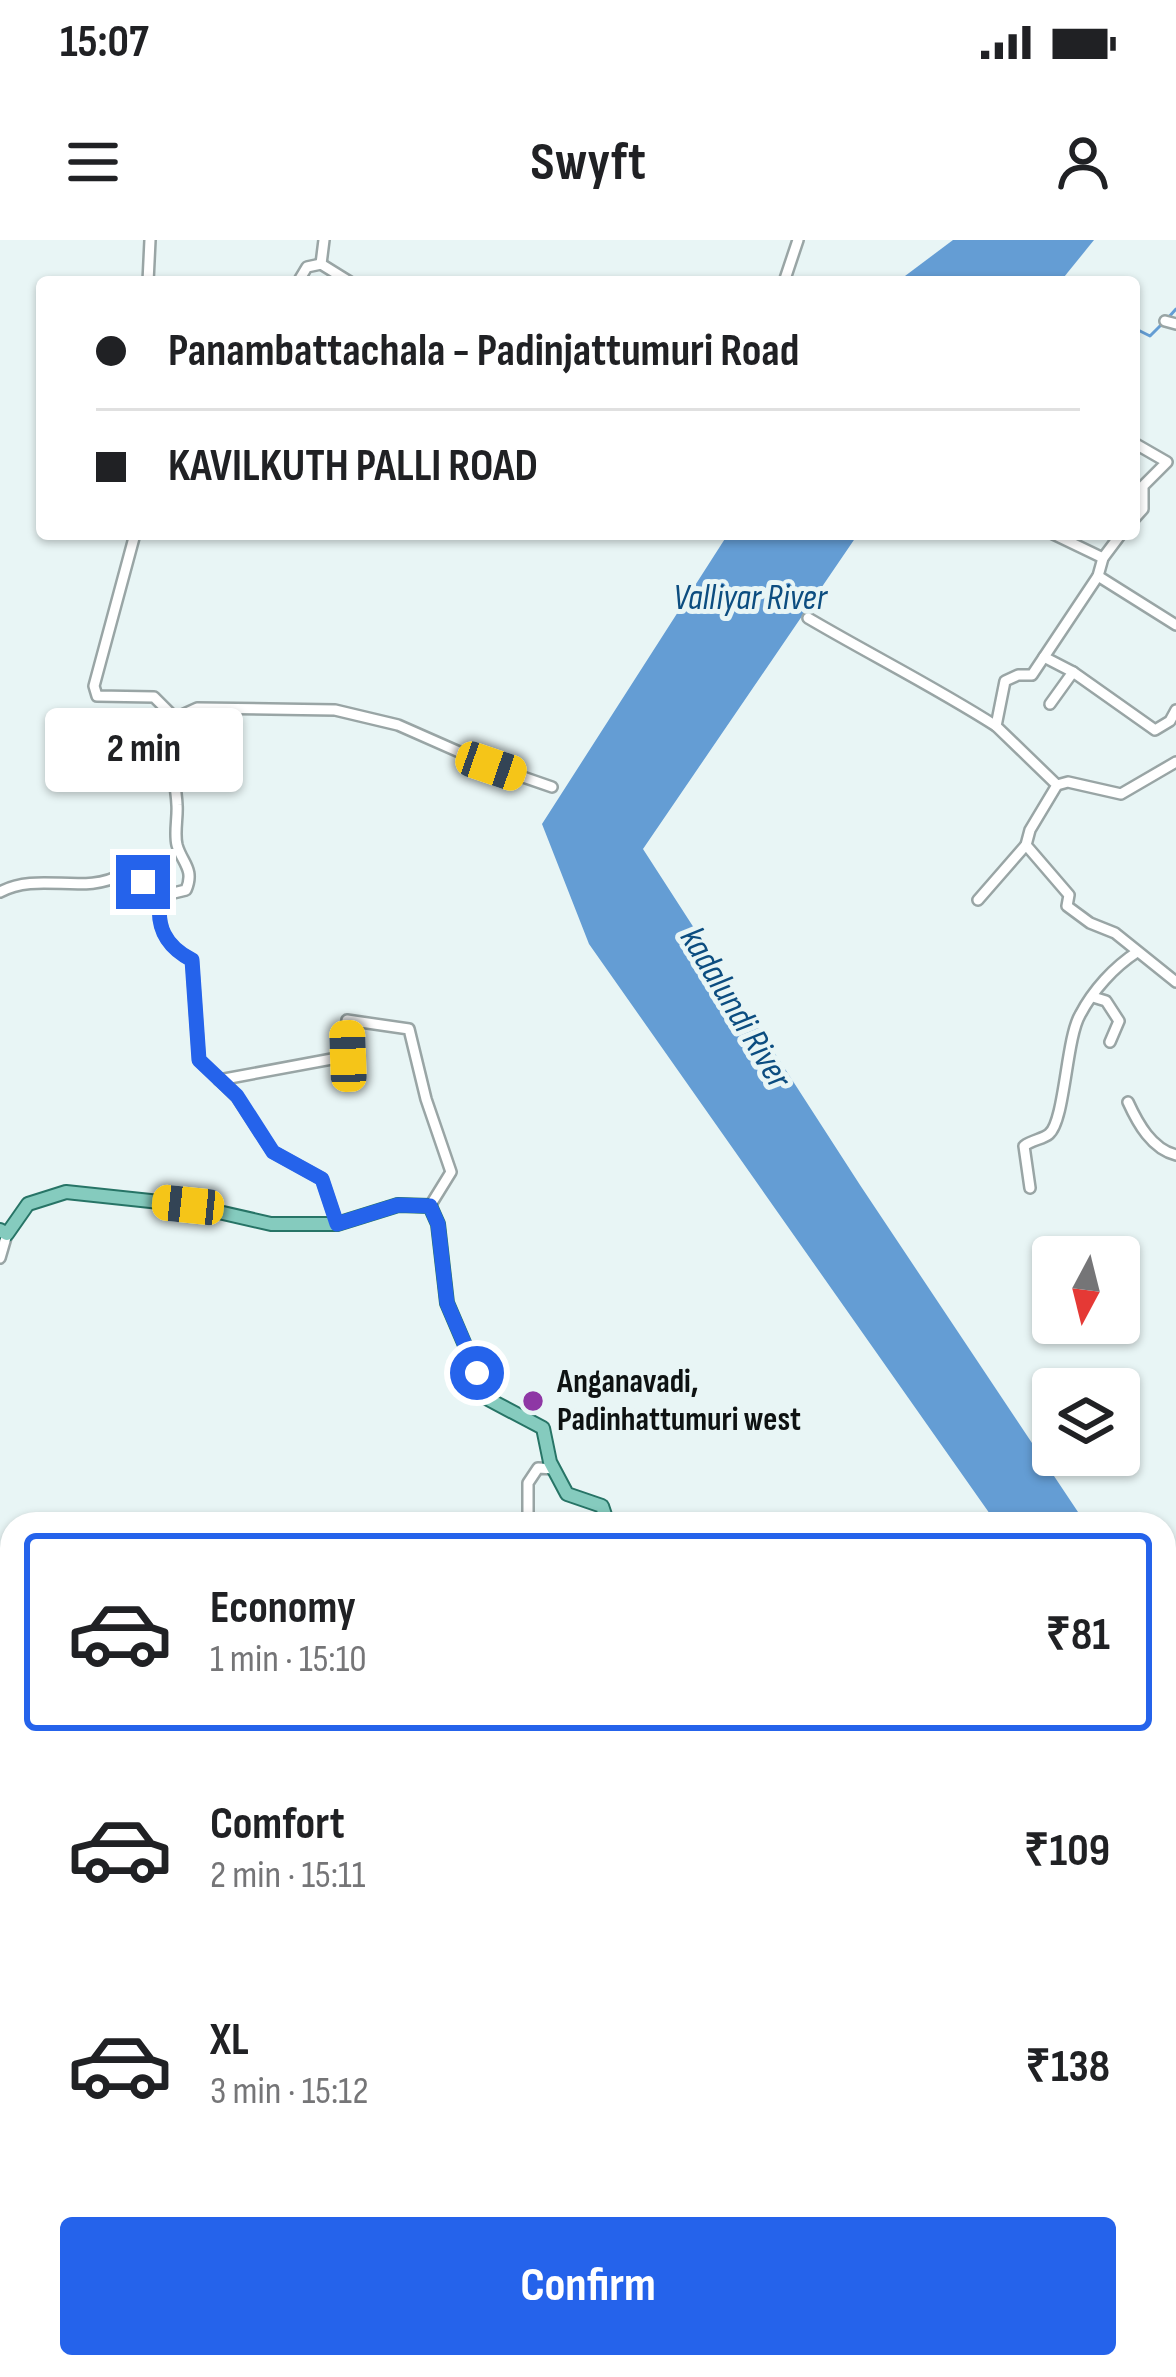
<!DOCTYPE html>
<meta charset="utf-8">
<style>
body{margin:0;font-family:"Sofia Sans Condensed",sans-serif;background:#f2f2f2;color:#202124;height:100vh;display:flex;flex-direction:column;font-size:45px;white-space:nowrap}
*{box-sizing:border-box;margin:0}
p{font-size:39px;color:#757577}
.icon{flex:none;width:66px;height:66px;fill:none;stroke:currentColor;stroke-width:2;stroke-linecap:round;stroke-linejoin:round}
.map{position:relative;flex:1;overflow:hidden}
.details{position:absolute;left:0px;top:1272px;width:1176px;height:867px;display:flex;flex-direction:column;background:#fff;border-radius:36px 36px 0 0;box-shadow:0 3px 9px #0004}
.details>*{flex:none}
.top-card{position:absolute;left:36px;top:36px;width:1104px;height:264px;border-radius:12px;box-shadow:0 3px 9px #0004;display:grid;align-content:center;height:264px;padding:0 60px;background:#fff}
.needle{width:78px;rotate:187deg}
.tools{position:absolute;left:1032px;top:996px;display:grid;gap:24px}
.tools a{display:grid;place-items:center;width:108px;height:108px;border-radius:12px;background:#fff;box-shadow:0 3px 9px #0004;font-size:60px}
.end{position:absolute;width:54px;height:54px;margin:-27px;border:15px solid #2563eb;background:#fff;box-shadow:0 0 0 6px #fff}
.from{border-radius:50%}
.bubble{position:absolute;height:84px;border-radius:12px;background:#fff;box-shadow:0 3px 9px #0004;font-size:39px;font-weight:700;line-height:84px;text-align:center}
.car{position:absolute;width:36px;height:72px;margin:-36px -18px;border-radius:15px;box-shadow:0 0 9px 3px #0007;background:linear-gradient(#f5c518 24%,#345 0 40%,#f5c518 0 76%,#345 0 86%,#f5c518 0)}
.top-card b{display:flex;align-items:center;gap:42px;height:114px;font-size:45px}
.top-card b+b{border-top:3px solid #e0e0e0}
.top-card i{width:30px;height:30px;background:#202124}
ul{padding:21px 0 0;list-style:none}
li{display:flex;align-items:center;gap:36px;height:198px;margin:0 24px 18px;padding:0 36px;border:6px solid transparent;border-radius:12px}
li div{flex:1}
li b{display:block;font-size:45px}
li em{font-style:normal;font-weight:700}
li.current{border-color:#2563eb}
li>.icon{width:108px;height:108px;stroke-width:1.5}
.action{display:flex;gap:24px;margin-top:auto;padding:24px 60px}
.action a{flex:1;height:138px;border-radius:12px;background:#2563eb;color:#fff;font-size:48px;font-weight:700;line-height:138px;text-align:center}
.status{display:flex;justify-content:space-between;align-items:center;height:84px;padding:0 60px;background:#fff;direction:ltr}
.status svg{height:33px;fill:currentColor}
header{display:flex;justify-content:space-between;align-items:center;height:156px;padding:0 60px;background:#fff;font-size:54px;font-weight:700}
.map>svg:first-child{display:block}
</style>
<div class="status"><b>15:07</b><svg viewBox="0 0 49 12"><path d="M0 12V9h3v3zM5 12V6h3v6zM10 12V3h3v9zM15 12V0h3v12zM26 1h20v11H26zM47 4h2v5h-2z"/></svg></div>
<header><svg class="icon" aria-label="menu" viewBox="0 0 24 24"><path d="M4 6h16M4 12h16M4 18h16"/></svg>Swyft<svg class="icon" aria-label="person" viewBox="0 0 24 24"><circle cx="12" cy="8" r="4"/><path d="M4 21q1-7 8-7t8 7"/></svg></header>
<div class="map">
<svg width="1176" height="2137" viewBox="0 0 1176 2137">
<rect width="100%" height="100%" fill="#e8f5f5"/>
<g fill="#649dd4">
<polygon points="953,0 1094,0 1060,42 897,42"/>
<polygon points="728,294 858,294 643,609 860,945 1086,1284 997,1284 589,704 542,584"/>
<polygon points="1164,1400 1176,1418 1176,1546 1164,1528"/>
</g>
<g fill="none" stroke-linecap="round" stroke-linejoin="round">
<g stroke="#649dd4" stroke-width="3">
<polyline points="1168,78 1176,69"/>
<polyline points="1134,88 1150,96 1161,85"/>
</g>
<defs>
<g id="minor">
<polyline points="321,24 324,0"/>
<polyline points="148,42 150,0"/>
<polyline points="298,42 307,27 321,24 350,42"/>
<polyline points="784,42 798,0"/>
<polyline points="1165,81 1176,84"/>
<polyline points="1134,203 1167,222 1143,246 1143,269 1134,279"/>
<polyline points="135,294 94,446 97,456 154,457 175,478"/>
<polyline points="1053,294 1103,318"/>
<polyline points="1121,294 1103,318 1098,336 1032,435 1018,435 1005,441 996,486 1057,545 1030,590 1026,605 1069,655 1067,666 1090,683 1115,693 1176,742"/>
<polyline points="1098,336 1176,385"/>
<path d="M808 378C871 415 935 447 996 486"/>
<polyline points="1044,417 1073,432 1155,490 1170,481 1176,470"/>
<polyline points="1050,464 1073,432"/>
<polyline points="1057,545 1068,542 1121,554 1176,522"/>
<path d="M0 652C39 631 85 656 122 634L143 642 161 656C155 686 165 706 192 720L199 820 237 857 273 912 322 939 337 984"/>
<path d="M161 656 186 650C195 629 182 623 177 605 174 593 178 577 177 565 176 537 163 503 175 478L197 468 335 470 398 485 491 526 552 547"/>
<polyline points="978,660 1026,605"/>
<polyline points="1093,757 1106,761 1119,781 1110,802"/>
<polyline points="219,840 348,816 347,780 409,789 426,859 451,932 430,966"/>
<path d="M1128 862C1138 884 1152 909 1176 915"/>
<path d="M1030 948 1024 906C1032 900 1043 899 1049 894 1065 881 1066 799 1080 775 1093 750 1114 727 1137 712"/>
<polyline points="0,1018 7,994"/>
<polyline points="528,1284 528,1243 538,1228 554,1229"/>
<polyline points="0,1571 12,1578"/>
<polyline points="0,1697 12,1734"/>
<polyline points="0,2125 12,2124"/>
<polyline points="44,2127 99,2137"/>
<polyline points="355,2127 358,2137"/>
<polyline points="479,2127 501,2137"/>
<polyline points="603,2137 605,2127"/>
</g>
<g id="major">
<polyline points="0,990 7,994 28,964 66,952 188,965 271,984 337,984 398,965 430,966 438,984 447,1063 488,1159 543,1188 550,1222 567,1254 602,1266 608,1284"/>
<polyline points="915,2127 921,2137"/>
</g>
</defs>
<use href="#minor" stroke="#99a5a5" stroke-width="14"/>
<use href="#major" stroke="#277466" stroke-width="16"/>
<use href="#minor" stroke="#fff" stroke-width="9"/>
<use href="#major" stroke="#85cbbe" stroke-width="12"/>
</g>
<g fill="none" stroke-linecap="round" stroke-linejoin="round">
<path stroke="#2563eb" stroke-width="15" d="M143 642 161 656C155 686 165 706 192 720L199 820 237 856 273 912 322 939 337 984 398 965 430 966 438 984 447 1063 477 1133"/>
</g>
<circle fill="#8e37a5" stroke="#e8f5f5" stroke-width="4.5" cx="533" cy="1161" r="12"/>
<g text-anchor="middle" dominant-baseline="central" stroke-width="10" stroke-linejoin="round" paint-order="stroke">
<g font-size="33" font-weight="bold" fill="#0e1212" stroke="#e8f5f5" text-anchor="start">
<text x="557" y="1142">Anganavadi,<tspan x="557" dy="38">Padinhattumuri west</tspan></text>
</g>
<g font-size="36" font-style="italic" fill="#0c4d80" stroke="#e8f5f5">
<text x="750" y="358">Valliyar River</text>
<text transform="translate(735 768) rotate(59)">kadalundi River</text>
</g>
</g>
</svg>
<div class="tools">
<a><svg class="needle" viewBox="-14 -14 28 28"><path d="M0-13l5 13h-10z" fill="#e53935"/><path d="M0 13l5-13h-10z" fill="#757577"/></svg></a>
<a><svg class="icon" aria-label="layers" viewBox="0 0 24 24"><path d="M12 4l9 5-9 5-9-5zM3 14l9 5 9-5"/></svg></a>
</div>
<i class="end from" style="left:477px;top:1133px"></i>
<i class="end" style="left:143px;top:642px"></i>
<div class="bubble" style="left:45px;top:468px;width:198px">2 min</div>
<i class="car" style="left:491px;top:526px;rotate:109deg"></i>
<i class="car" style="left:348px;top:816px;rotate:358deg"></i>
<i class="car" style="left:188px;top:965px;rotate:276deg"></i>
<div class="top-card">
<b><i class="from"></i>Panambattachala - Padinjattumuri Road</b>
<b><i></i>KAVILKUTH PALLI ROAD</b>
</div>
<section class="details">
<ul>
<li class="current"><svg class="icon" aria-label="car" viewBox="0 0 24 24"><path d="M5 17H2v-5l4-1 3-4h7l3 4 3 1v5h-3M9 17h6M6 11h13"/><circle cx="7" cy="17" r="2"/><circle cx="17" cy="17" r="2"/></svg><div><b>Economy</b><p>1 min · 15:10</p></div><em>₹81</em></li>
<li><svg class="icon" aria-label="car" viewBox="0 0 24 24"><path d="M5 17H2v-5l4-1 3-4h7l3 4 3 1v5h-3M9 17h6M6 11h13"/><circle cx="7" cy="17" r="2"/><circle cx="17" cy="17" r="2"/></svg><div><b>Comfort</b><p>2 min · 15:11</p></div><em>₹109</em></li>
<li><svg class="icon" aria-label="car" viewBox="0 0 24 24"><path d="M5 17H2v-5l4-1 3-4h7l3 4 3 1v5h-3M9 17h6M6 11h13"/><circle cx="7" cy="17" r="2"/><circle cx="17" cy="17" r="2"/></svg><div><b>XL</b><p>3 min · 15:12</p></div><em>₹138</em></li>
</ul>
<div class="action"><a>Confirm</a></div>
</section>
</div>
